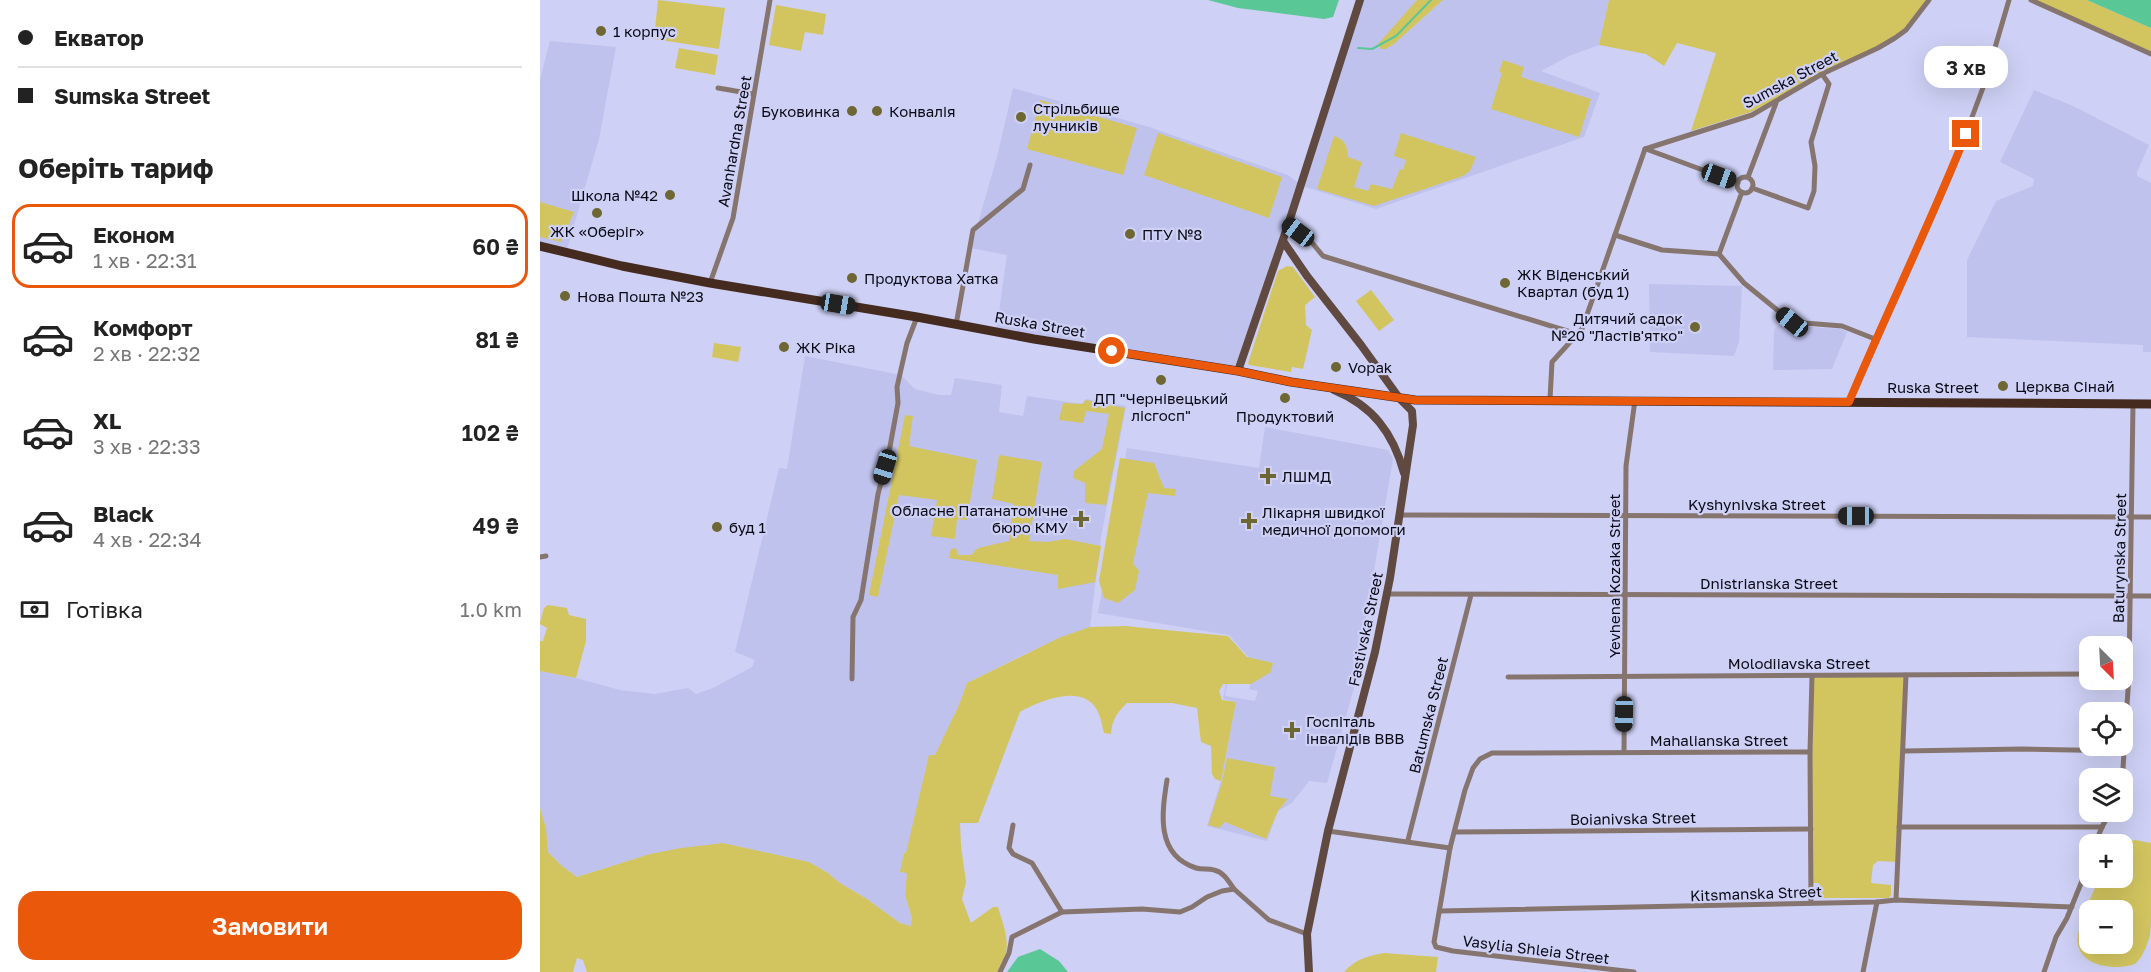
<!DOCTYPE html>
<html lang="uk">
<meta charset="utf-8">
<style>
body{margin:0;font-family:"Golos Text",sans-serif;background:#f2f2f2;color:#222;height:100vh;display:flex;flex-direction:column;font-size:22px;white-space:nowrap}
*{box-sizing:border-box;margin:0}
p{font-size:20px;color:#767676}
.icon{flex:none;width:33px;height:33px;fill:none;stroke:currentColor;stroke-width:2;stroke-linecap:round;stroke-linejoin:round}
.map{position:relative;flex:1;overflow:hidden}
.sheet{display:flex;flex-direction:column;background:#fff;width:540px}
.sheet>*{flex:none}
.top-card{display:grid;align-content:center;height:132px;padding:0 18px;background:#fff}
.needle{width:39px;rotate:156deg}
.fabs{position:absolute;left:1539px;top:636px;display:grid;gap:12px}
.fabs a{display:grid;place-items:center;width:54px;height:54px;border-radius:12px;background:#fff;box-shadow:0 6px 24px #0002;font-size:30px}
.end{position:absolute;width:27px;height:27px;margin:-14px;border:8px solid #ea580c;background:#fff;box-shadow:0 0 0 3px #fff}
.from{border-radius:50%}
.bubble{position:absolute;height:42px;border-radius:18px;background:#fff;box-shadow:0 6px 24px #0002;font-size:20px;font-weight:600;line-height:42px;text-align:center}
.car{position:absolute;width:18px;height:36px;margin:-18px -9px;border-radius:8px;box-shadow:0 0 4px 2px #0007;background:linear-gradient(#222 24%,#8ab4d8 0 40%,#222 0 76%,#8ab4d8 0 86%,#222 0)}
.top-card b{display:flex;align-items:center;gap:21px;height:57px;font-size:22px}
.top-card b+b{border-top:2px solid #e0e0e0}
.top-card i{width:15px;height:15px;background:#222}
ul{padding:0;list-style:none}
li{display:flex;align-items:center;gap:18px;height:84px;margin:0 12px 9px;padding:0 6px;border:3px solid transparent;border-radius:18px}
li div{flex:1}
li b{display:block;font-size:22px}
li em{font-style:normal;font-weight:600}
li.selected{border-color:#ea580c}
li>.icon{width:54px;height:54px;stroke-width:1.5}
h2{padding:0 18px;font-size:27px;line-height:72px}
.pay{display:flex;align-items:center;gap:15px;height:66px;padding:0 18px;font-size:22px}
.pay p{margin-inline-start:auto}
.action{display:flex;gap:12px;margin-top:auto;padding:12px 18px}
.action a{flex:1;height:69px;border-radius:18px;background:#ea580c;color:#fff;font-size:24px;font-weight:600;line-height:69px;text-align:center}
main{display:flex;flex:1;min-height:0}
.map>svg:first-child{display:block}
</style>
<main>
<section class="sheet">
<div class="top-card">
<b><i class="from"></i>Екватор</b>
<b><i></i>Sumska Street</b>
</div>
<h2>Оберіть тариф</h2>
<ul>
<li class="selected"><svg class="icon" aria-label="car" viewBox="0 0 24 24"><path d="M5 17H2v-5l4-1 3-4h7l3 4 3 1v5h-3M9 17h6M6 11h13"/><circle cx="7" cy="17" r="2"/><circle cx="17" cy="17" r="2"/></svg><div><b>Економ</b><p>1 хв · 22:31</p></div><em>60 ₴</em></li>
<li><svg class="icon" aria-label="car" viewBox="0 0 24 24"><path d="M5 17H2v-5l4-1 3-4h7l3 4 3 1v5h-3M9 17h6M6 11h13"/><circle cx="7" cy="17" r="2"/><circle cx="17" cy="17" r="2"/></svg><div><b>Комфорт</b><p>2 хв · 22:32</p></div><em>81 ₴</em></li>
<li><svg class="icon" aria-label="car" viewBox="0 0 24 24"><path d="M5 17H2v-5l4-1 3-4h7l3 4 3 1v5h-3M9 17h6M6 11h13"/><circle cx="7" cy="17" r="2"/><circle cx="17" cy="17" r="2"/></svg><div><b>XL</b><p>3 хв · 22:33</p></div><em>102 ₴</em></li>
<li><svg class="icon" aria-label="car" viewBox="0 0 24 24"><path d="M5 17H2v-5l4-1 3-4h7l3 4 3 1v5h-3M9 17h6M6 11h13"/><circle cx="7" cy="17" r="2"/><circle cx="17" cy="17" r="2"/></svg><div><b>Black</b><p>4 хв · 22:34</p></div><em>49 ₴</em></li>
</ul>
<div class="pay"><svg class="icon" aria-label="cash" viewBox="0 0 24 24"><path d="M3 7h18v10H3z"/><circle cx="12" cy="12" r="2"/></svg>Готівка<p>1.0 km</p></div>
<div class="action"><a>Замовити</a></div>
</section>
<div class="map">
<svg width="1611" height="972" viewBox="0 0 1611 972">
<rect width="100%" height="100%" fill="#ced0f5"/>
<g fill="#bfc2ed" fill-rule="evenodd">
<polygon points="821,0 877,0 854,44 903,0 1069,0 1059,45 1029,56 1001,71 1060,93 1044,137 836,209 762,186 699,371 456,333 467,255 431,248 458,153 473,88 609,127 748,175 761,185"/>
<polygon points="10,41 76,47 59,139 26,253 0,246 0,79"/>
<polygon points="1494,90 1533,106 1609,145 1597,172 1597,176 1611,183 1611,352 1603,352 1603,345 1427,337 1427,260 1456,201 1493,186 1494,179 1460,162"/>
<polygon points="1109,284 1202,286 1199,342 1194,356 1110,352"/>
<polygon points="1239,325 1301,329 1307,332 1292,369 1233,370 1234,333 1235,328"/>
<polygon points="265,356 361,375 375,389 399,395 411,395 415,378 462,385 459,412 483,416 487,396 542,404 546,399 586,406 561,537 550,627 487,653 427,683 419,705 395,756 366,853 364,853 367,873 365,895 372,918 372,926 360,923 327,899 300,883 288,873 269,862 183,843 110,854 37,877 22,866 8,852 6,843 6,828 0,808 0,671 36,678 80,690 115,694 148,688 156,694 173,688 212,667 215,660 195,652 239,468 247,469"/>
<path d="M725 427 848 450 853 459 814 688 787 783 769 781 752 803 738 811 727 841 667 826 681 781 696 702 683 699 690 659 713 662 689 635 558 613 587 448 719 468ZM688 679 711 683 709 689 718 691 715 701 685 696ZM687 758 730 796 747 800 738 811 726 839 685 822 682 782Z"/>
</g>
<g fill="#d2c560" fill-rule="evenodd">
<polygon points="118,0 185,8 179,49 114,39"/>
<polygon points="877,0 903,0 854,44 845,49 841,49 838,44"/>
<polygon points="1069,0 1389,0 1375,20 1355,38 1283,74 1211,112 1151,131 1176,53 1137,43 1124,66 1106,54 1059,45"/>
<polygon points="1491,0 1547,0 1611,28 1611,55"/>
<polygon points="236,5 286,14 283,35 265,32 261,51 229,45"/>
<polygon points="139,48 178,55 175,75 135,68"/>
<polygon points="963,60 984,67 981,77 1051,99 1039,137 951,109 962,73 959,72"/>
<polygon points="500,100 597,128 583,175 487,149"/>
<polygon points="618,133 742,177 729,218 604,175"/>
<path d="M861 133 936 157 930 171 923 176 834 206 777 189 794 136C806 140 807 146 808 157L822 162 814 187 828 191 831 184 852 189 860 169 863 170 866 160 854 156Z"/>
<polygon points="0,202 34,212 21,242 0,237"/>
<polygon points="747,266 753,267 775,297 765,305 766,325 772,330 763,369 752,367 751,372 709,365 708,363 738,271"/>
<polygon points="831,290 854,320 839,331 816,301"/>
<polygon points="174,343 201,347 198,362 172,357"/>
<polygon points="546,400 585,408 566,505 545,503 545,483 533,478 534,471 562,449 569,414 546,411 543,423 519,420 523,403 542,404"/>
<polygon points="365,415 373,416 369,446 437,460 427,520 417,519 415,539 391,536 397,500 359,495 338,597 329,595"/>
<polygon points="459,455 502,462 489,541 507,542 525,539 561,546 555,582 518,589 518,575 409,558 411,549 416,548 418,555 431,555 438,548 469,541 474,504 452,499"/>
<polygon points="580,458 614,463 624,488 636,489 635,496 608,493 593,563 599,571 595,590 578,603 564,598 559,581"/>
<polygon points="8,605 27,608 29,615 46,619 46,641 36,678 0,671 0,641 3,641 7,628 0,624 0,622 4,608"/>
<path d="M585 626 688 636 707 657 733 663 731 672 711 684H683L679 691 682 700 696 702 681 781 675 779 672 774 671 746 661 742 657 708 632 703H587C577 713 572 719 571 734L564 733C562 726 561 717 557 710 542 683 500 701 480 712L438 823H420L421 846 426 882 422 899 431 923 453 907H458C465 932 474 948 457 972H47L43 960 37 958 33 972H0V808L6 828 8 852 22 866 37 877 110 854 141 848 183 843 269 862 288 873 300 883 327 899 360 923 371 926 372 918 365 895 367 873 360 872 364 853H366L389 755H395L419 705 427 683 521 637 550 627Z"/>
<polygon points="1366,675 1358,862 1338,861 1333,865 1331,883 1351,885 1351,895 1349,898 1282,898 1279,883 1271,883 1272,676"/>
<polygon points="687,758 735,767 730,796 748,799 738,811 726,839 685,822 679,828 668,825 682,782"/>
<path d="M1595 840 1611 843C1611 864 1611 886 1611 908 1611 917 1611 927 1610 935 1607 945 1603 957 1595 964 1573 972 1532 965 1538 934 1541 916 1553 894 1559 878H1582V844H1580ZM1550 910H1582V944H1550Z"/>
<path d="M844 953 898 957 896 972H804C816 959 827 956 844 953Z"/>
</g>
<g fill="#5ac796">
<polygon points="668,0 799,0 793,17 784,19 698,8"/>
<polygon points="1547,0 1611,0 1611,28"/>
<polygon points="500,949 519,961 528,972 467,972 478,957"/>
</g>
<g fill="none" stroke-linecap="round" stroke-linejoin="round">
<polyline stroke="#5ac796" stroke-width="2" points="818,48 832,49 856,36 891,0"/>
<g stroke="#86756f" stroke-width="5">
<polyline points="1491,0 1611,54"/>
<polyline points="178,88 213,94"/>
<polyline points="1105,149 1212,115 1282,74 1338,48 1355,38 1366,30 1389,0"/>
<polyline points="1106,149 1198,183"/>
<polyline points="1208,177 1236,103"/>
<circle cx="1205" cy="185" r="8"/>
<polyline points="1212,188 1268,208 1274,191 1275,166 1271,142 1289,84 1282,74"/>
<polyline points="1202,192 1179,254 1204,283 1252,322 1302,326 1335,339"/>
<polyline points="748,225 769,239 783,256 1037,334"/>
<polyline points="1075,235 1122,250 1179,254"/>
<polyline points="170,283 193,218 230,0"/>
<polyline points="416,325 433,230 483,189 490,165"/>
<polyline points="1010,399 1012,362 1042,329 1105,149"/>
<polyline points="1309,402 1335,339 1410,176 1444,85 1469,0"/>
<polyline points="859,515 1611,517"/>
<polyline points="0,557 6,556"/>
<polyline points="847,594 1611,596"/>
<polyline points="968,677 1550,674"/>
<polyline points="312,679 313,617 321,600 338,494 349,452 358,403 357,387 367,343 377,317"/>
<polyline points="1364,751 1482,749 1586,751"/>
<polyline points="1084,752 1086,466 1095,400"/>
<path d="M627 780C622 812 615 855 656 868 662 870 668 868 674 870 684 872 689 882 694 889"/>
<polyline points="1582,784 1589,674 1593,404"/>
<polyline points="473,825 469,848 473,854 492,863 522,912"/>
<polyline points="1359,827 1562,827"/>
<polyline points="788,831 910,848"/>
<polyline points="915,832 1271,829"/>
<polyline points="868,840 931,595"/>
<polyline points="1555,844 1562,827 1570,812"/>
<polyline points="1356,900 1366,675"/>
<polyline points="1271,903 1270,752 1272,676"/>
<polyline points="900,911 1337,902 1356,900 1532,907"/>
<polyline points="460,972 469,953 472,937 522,912 602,909 640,912 652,907 667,897 682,891 694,889 729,920 767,934"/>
<polyline points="1094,972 913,951 896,947 894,942 910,848 925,790 933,768 940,759 952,753 1270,752"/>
<polyline points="1323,972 1337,902"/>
<polyline points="1504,972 1516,937 1527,918 1550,861"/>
</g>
<g stroke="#604940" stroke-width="8">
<polyline points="743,241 767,276 821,345 860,399 872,411 873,425 850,578 835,652 788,831 767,934 769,972"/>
<polyline points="698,371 748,225 820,0"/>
<path d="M794 390C833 406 853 433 864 473"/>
</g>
<polyline stroke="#452a20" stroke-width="9" points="0,246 82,266 170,283 377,317 494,339 698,371 751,382 875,400 1611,404"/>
</g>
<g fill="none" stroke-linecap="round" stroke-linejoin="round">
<path stroke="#ea580c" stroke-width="8" d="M572 351 698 371 751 382 875 400 1309 402C1347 312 1390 224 1426 134"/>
</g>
<g fill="#6e6734" stroke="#ced0f5" stroke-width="2">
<circle cx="61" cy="31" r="6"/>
<circle cx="312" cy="111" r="6"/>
<circle cx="337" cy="111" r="6"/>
<circle cx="481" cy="117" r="6"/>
<circle cx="130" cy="195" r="6"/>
<circle cx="57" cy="213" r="6"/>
<circle cx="590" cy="234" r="6"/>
<circle cx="312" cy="278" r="6"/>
<circle cx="965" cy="283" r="6"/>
<circle cx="25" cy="296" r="6"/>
<circle cx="1155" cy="327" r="6"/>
<circle cx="244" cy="347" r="6"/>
<circle cx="796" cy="367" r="6"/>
<circle cx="621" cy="380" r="6"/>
<circle cx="1463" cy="386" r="6"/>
<circle cx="745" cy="398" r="6"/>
<path d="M725 467h6v6h6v6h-6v6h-6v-6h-6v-6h6z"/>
<path d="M538 510h6v6h6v6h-6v6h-6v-6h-6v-6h6z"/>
<path d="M706 512h6v6h6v6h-6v6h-6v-6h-6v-6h6z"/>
<circle cx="177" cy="527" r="6"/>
<path d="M749 721h6v6h6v6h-6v6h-6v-6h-6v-6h6z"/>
</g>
<g text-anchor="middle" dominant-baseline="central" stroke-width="4.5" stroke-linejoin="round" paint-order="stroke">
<g font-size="15" fill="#0a0a16" stroke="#ced0f5" text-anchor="start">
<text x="73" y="31">1 корпус</text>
<text x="493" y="108">Стрільбище<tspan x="493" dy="17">лучників</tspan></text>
<text x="300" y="111" text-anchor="end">Буковинка</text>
<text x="349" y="111">Конвалія</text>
<text x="118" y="195" text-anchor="end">Школа №42</text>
<text x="57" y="231" text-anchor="middle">ЖК «Оберіг»</text>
<text x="602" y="234">ПТУ №8</text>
<text x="977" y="274">ЖК Віденський<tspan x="977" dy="17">Квартал (буд 1)</tspan></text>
<text x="324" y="278">Продуктова Хатка</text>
<text x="37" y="296">Нова Пошта №23</text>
<text x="1143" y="318" text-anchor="end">Дитячий садок<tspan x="1143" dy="17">№20 "Ластів'ятко"</tspan></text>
<text x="256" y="347">ЖК Ріка</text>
<text x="808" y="367">Vopak</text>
<text x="1475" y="386">Церква Сінай</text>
<text x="621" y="398" text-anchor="middle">ДП "Чернівецький<tspan x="621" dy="17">лісгосп"</tspan></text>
<text x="745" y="416" text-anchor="middle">Продуктовий</text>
<text x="742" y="476">ЛШМД</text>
<text x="528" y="510" text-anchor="end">Обласне Патанатомічне<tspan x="528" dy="17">бюро КМУ</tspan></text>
<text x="722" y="512">Лікарня швидкої<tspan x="722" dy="17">медичної допомоги</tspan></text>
<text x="189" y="527">буд 1</text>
<text x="766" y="721">Госпіталь<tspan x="766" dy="17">інвалідів ВВВ</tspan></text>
</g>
<g font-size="15" fill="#0a0a16" stroke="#ced0f5">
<text transform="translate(1250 79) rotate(-28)">Sumska Street</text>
<text transform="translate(194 141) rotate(-80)">Avanhardna Street</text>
<text transform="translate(500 324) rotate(10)">Ruska Street</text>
<text x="1393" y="387">Ruska Street</text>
<text x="1217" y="504">Kyshynivska Street</text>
<text transform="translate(1579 558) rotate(-89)">Baturynska Street</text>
<text transform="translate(1074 576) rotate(-90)">Yevhena Kozaka Street</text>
<text x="1229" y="583">Dnistrianska Street</text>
<text transform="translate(825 629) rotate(-78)">Fastivska Street</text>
<text x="1259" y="663">Molodiiavska Street</text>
<text transform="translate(888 715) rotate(-76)">Batumska Street</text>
<text x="1179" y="740">Mahalianska Street</text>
<text transform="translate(1093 818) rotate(-1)">Boianivska Street</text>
<text transform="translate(1216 893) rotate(-2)">Kitsmanska Street</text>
<text transform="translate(996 949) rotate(7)">Vasylia Shleia Street</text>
</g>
</g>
</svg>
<div class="fabs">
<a><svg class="needle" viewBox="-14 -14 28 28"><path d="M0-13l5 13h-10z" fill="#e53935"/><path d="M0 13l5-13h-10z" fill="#767676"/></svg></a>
<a><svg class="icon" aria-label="locate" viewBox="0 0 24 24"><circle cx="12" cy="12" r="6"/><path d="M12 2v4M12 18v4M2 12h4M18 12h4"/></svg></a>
<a><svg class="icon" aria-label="layers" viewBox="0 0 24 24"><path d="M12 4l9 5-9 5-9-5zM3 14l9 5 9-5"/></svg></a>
<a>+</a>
<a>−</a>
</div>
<i class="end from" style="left:572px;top:351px"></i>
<i class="end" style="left:1426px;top:134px"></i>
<div class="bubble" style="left:1384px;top:46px;width:84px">3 хв</div>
<i class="car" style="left:1179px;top:176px;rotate:110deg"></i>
<i class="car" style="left:758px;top:232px;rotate:307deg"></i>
<i class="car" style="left:298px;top:304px;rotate:99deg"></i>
<i class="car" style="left:1252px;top:322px;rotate:309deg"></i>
<i class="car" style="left:345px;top:467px;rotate:197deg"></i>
<i class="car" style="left:1316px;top:516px;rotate:270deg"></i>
<i class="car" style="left:1084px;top:714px;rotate:181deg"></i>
</div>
</main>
